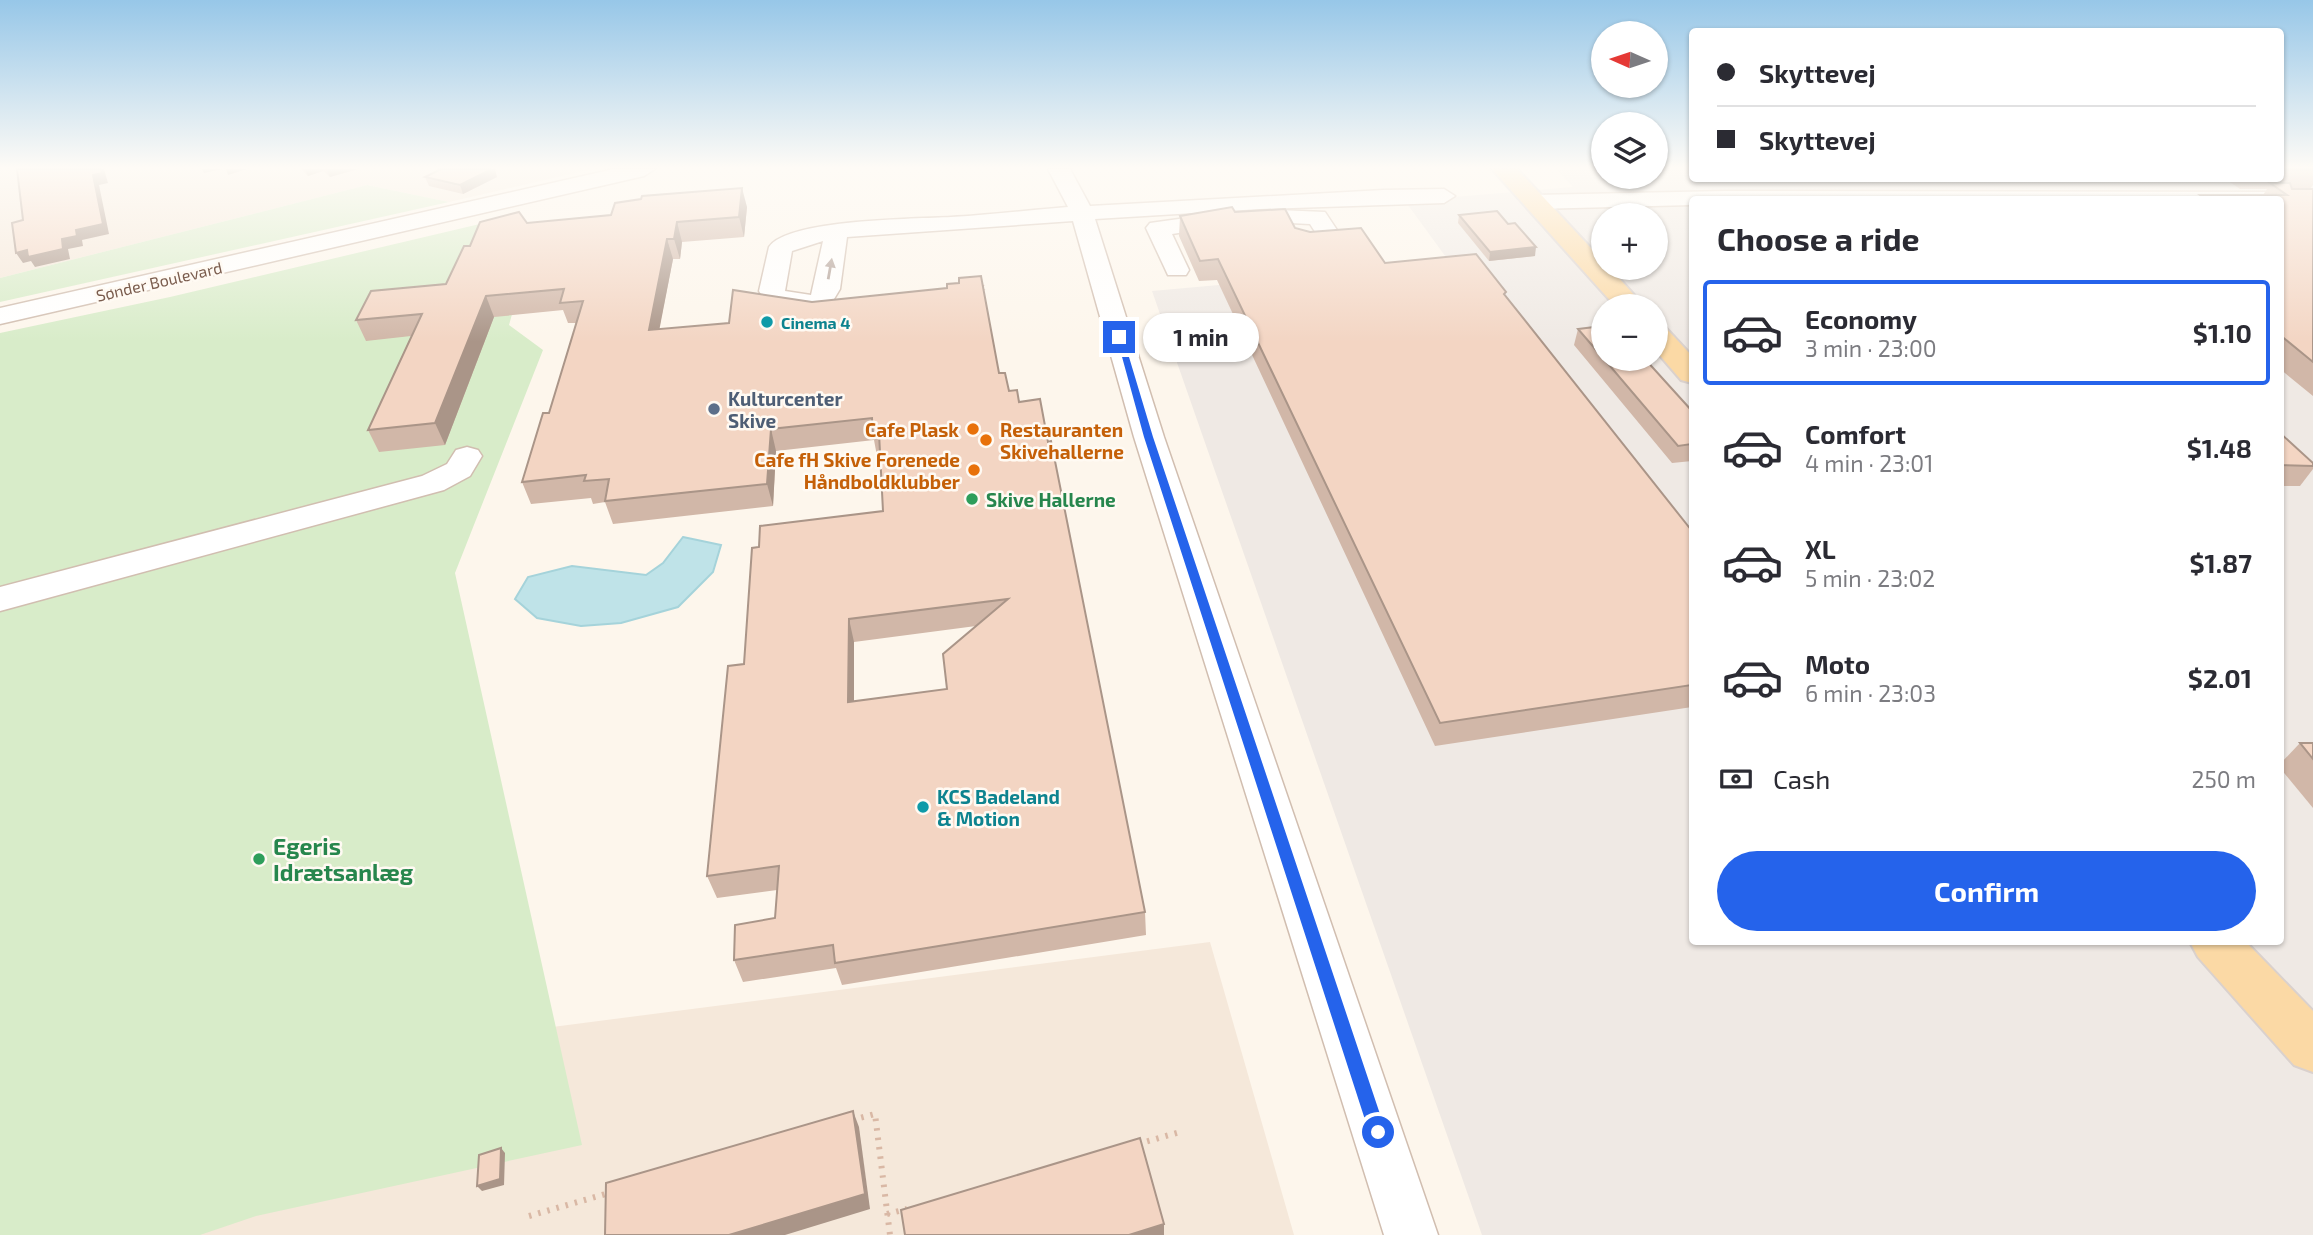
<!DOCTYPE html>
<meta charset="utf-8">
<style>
body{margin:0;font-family:"Exo 2",sans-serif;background:#f2f2f3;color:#2b2b33;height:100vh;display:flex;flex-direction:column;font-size:26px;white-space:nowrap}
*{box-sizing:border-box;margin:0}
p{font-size:23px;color:#7c7c81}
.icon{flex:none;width:38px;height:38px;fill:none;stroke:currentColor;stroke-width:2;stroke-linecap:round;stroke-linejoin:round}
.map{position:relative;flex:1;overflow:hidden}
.side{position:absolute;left:1689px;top:196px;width:595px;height:749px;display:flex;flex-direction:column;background:#fff;border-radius:7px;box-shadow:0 2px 5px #0004}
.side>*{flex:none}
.hud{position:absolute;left:1689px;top:28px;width:595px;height:154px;border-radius:7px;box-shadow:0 2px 5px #0004;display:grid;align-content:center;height:154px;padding:0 28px;background:#fff}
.needle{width:46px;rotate:273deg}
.buttons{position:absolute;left:1591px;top:21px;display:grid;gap:14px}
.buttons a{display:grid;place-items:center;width:77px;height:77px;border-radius:50%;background:#fff;box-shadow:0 2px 5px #0004;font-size:35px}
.end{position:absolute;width:32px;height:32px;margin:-16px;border:9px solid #2563eb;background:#fff;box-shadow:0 0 0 4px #fff}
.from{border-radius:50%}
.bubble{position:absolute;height:49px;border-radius:24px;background:#fff;box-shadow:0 2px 5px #0004;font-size:23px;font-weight:700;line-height:49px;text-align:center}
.hud b{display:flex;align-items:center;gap:24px;height:66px;font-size:26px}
.hud b+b{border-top:2px solid #e1e1e2}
.hud i{width:18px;height:18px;background:#2b2b33}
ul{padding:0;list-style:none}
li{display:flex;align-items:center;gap:21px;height:105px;margin:0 14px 10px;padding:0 14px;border:4px solid transparent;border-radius:7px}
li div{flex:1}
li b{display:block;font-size:26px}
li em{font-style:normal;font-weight:700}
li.current{border-color:#2563eb}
li>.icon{width:63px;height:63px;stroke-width:1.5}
h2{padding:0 28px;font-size:32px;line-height:84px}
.pay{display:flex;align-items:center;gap:18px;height:77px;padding:0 28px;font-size:26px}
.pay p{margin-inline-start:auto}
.button{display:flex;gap:14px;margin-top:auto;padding:14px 28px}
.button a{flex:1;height:80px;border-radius:42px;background:#2563eb;color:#fff;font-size:28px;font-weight:700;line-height:80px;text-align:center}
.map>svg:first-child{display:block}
</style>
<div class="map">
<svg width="2313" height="1235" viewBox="0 0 2313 1235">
<rect width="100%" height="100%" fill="#fdf6ec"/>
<g fill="#f5e8da">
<polygon points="0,169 592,169 449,202 367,185 0,278"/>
<polygon points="1210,942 1294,1235 0,1235 467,1038"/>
</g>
<path fill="#efe9e4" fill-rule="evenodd" d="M1556 169H1603V177H1656V169H1692V178H2280L2313 169V1235H1482L1152 291 1451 264 1405 201 1573 187ZM1692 200H2280V942H1692ZM1603 215H1656V268H1603ZM1603 306H1656V359H1603Z"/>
<g fill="#d8ecc9">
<polygon points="367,185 449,202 0,302 0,278"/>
<polygon points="484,223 516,300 509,325 543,350 455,573 582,1145 256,1216 200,1235 0,1235 0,333 170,297"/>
</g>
<polygon fill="#bfe3e8" stroke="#a5d3da" stroke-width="2" points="683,537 721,545 713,572 678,607 621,623 581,626 537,618 515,599 528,577 572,566 646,575 663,563"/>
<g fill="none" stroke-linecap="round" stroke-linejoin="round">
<defs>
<g id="minor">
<polygon points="614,169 655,169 644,176 0,324 0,308"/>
<path d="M1048 169H1070L1090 206 1383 190 1444 189 1455 196 1444 203 1260 209 1095 219 1164 437 1438 1235H1384L1134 437 1073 221 847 237 840 289 828 309 819 312 766 302 759 291 769 247C788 219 916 219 951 217 990 215 1029 210 1068 207ZM823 241 811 295 785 291 792 251Z"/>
<polygon points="1725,191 2313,192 2313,206 2280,206 2280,200 1692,200 1692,205 1534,209 1523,202 1534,195"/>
<polygon points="1278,210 1325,212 1341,236 1337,241 1321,241 1310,224 1270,222 1266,217 1270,212"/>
<polygon points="1196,213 1204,215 1208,220 1205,229 1172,234 1189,270 1186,275 1168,275 1146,228 1150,223 1186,218"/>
<polygon points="467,447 478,450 482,456 470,476 444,490 0,611 0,587 422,476 447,464 456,450"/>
</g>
<g id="major">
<polygon points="1492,169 1517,169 1603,261 1603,268 1610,268 1644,306 1615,306"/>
<polygon points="1656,325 1666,328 1692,356 1692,383 1681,380 1656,351"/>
<polygon points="2190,942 2246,942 2313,1011 2313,1072 2294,1065 2198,957"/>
</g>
</defs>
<use href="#minor" stroke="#d1beb0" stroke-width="3"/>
<use href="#major" stroke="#dad1cd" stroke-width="4"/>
<polyline stroke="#d9b8a5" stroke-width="2.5" stroke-dasharray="1 3.5" stroke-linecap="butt" points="983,285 984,290"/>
<g stroke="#d9b8a5" stroke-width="6" stroke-dasharray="2.5 7" stroke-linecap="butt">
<polyline points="852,1120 875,1114 890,1235"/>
<polyline points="1138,1144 1180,1132"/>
<polyline points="887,1214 907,1209"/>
<polyline points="529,1216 609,1193"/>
</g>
<use href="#minor" fill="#fff" fill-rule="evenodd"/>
<use href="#major" fill="#fbd9a5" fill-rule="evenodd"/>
</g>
<g fill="#d1b7a8" fill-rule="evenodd">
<polygon points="301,169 358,169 330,177 323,171 308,176"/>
<polygon points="2280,169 2313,169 2313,185 2310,189 2313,189 2313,396 2280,369 2280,200 2197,200 2200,195 2263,195 2267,189 2240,189 2224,178 2280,178"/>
<polygon points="425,177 497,177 463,194 429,186"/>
<path d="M747 207 744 237 682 242 680 259H673L659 329 999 373 1009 391 1019 402 1145 912 1146 935 842 985 836 968 743 982 734 960 775 918 777 890 717 898 707 876 744 664 759 547 883 511 880 456H877L874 440 776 451 773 506 613 524 605 502 593 504 591 498 531 504 522 482 549 413 576 323H568L563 310 494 317 445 445 379 452 368 430 411 336 366 341 356 320 446 284 470 246 527 223ZM976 626 947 689 854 702V642Z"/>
<polygon points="1235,212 1295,228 1385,263 1506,296 1692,531 1692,707 1435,746 1217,280 1199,281 1179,236 1180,216"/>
<polygon points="1459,215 1535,256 1489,261 1458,223"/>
<polygon points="1603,326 1603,359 1645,359 1692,411 1692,461 1672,463 1574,345 1578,329"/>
<polygon points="2280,433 2313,463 2313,469 2300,486 2280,486"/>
<polygon points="2300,743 2313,743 2313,808 2280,768 2280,764"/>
</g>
<g fill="#aa9588">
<polygon points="101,169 104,169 108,183 99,185 109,234 82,240 83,246 68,249 70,259 35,267 31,261 23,263 16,253 76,230 93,175"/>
<polygon points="202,169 222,169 204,173"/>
<polygon points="226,169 247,169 228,175"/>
<polygon points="305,169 322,169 323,171 308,176"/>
<polygon points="326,169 358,169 330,177"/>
<polygon points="492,169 495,169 497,177 463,194 460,185"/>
<polygon points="742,188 747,207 744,237 739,217"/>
<polygon points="677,222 682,242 680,259 674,239"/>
<polygon points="667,239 673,259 655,352 649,330"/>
<polygon points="1536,247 1535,256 1489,261 1490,252"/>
<polygon points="486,296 494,317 445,445 435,423"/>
<polygon points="771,429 776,451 773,506 767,484"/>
<polygon points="849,619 854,642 854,725 848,702"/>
<polygon points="853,1111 859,1127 870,1209 785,1235 729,1235"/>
<polygon points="501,1148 505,1153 504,1185 482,1191 477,1186"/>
<polygon points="1164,1224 1164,1235 1129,1235"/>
</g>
<g fill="#f3d5c3" stroke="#aa9588" stroke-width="2" fill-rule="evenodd">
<polygon points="17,169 101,169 102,173 93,175 103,224 76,230 77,236 62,239 63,249 28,257 27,250 16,253 12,223 23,220"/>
<polygon points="441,169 492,169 460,185 425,177"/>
<rect x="2280" y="169" width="33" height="1"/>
<polygon points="2270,183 2290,183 2292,189 2313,189 2313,362 2280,335 2280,200 2207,200 2200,195 2287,195"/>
<path d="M742 188 739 217 677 222 674 239H667L649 330 729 323 733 290 812 302 947 288V284L959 283V278L981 276 999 373H1005L1009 391 1017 390 1019 402 1040 399 1048 442 1051 441 1145 912 835 963 833 945 734 960 735 925 775 918 779 866 707 876 728 666 744 664 752 548 759 547 760 526 883 511 879 433 873 434 872 418 771 429 767 484 605 501 609 479 584 481 586 475 522 482 543 413H549L583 301 560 303 564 289 486 296 435 423 368 430 422 314 356 320 371 291 446 284 464 246H470L480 222 519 212 527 223 611 215 615 203 641 199 642 196ZM1008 599 943 654 947 689 848 702 849 619Z"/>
<polygon points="1232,207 1235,212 1285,209 1295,228 1310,232 1361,228 1385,263 1476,254 1506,292 1504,294 1692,531 1692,685 1440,723 1218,259 1200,261 1180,216"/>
<polygon points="1497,211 1508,224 1515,223 1536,247 1490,252 1459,215"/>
<polygon points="1603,326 1603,358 1578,329"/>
<polygon points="1604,359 1645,359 1692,411 1692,444 1678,446"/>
<polygon points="2280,433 2313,463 2313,466 2280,465"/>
<polygon points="2300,743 2313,743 2313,759"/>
<polygon points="853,1111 865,1194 729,1235 605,1235 606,1183"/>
<polygon points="1140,1138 1164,1224 1129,1235 905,1235 901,1210"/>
<polygon points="501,1148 500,1179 477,1186 479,1155"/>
</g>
<defs><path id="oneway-solid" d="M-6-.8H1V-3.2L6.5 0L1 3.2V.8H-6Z" transform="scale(1.75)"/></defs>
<use fill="#af9d94" href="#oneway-solid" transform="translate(830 269) rotate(-80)"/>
<linearGradient id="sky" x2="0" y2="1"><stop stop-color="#97c7e8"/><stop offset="0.49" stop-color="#fefbf6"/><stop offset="1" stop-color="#fefbf6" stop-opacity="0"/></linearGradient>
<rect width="2313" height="342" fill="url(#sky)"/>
<polygon fill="#2563eb" points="1116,335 1123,337 1153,437 1386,1132 1378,1140 1369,1132 1144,437"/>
<g fill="#0f9aa8" stroke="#fffaf3" stroke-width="2.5">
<circle cx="767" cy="322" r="7"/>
<circle cx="923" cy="807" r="7"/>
</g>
<circle fill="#5c6f8a" stroke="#fffaf3" stroke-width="2.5" cx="714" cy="409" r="7"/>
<g fill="#e8710a" stroke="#fffaf3" stroke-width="2.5">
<circle cx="973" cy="429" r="7"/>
<circle cx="986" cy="440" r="7"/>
<circle cx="974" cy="470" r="7"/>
</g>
<g fill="#2e9e5b" stroke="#fffaf3" stroke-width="2.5">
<circle cx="972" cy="499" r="7"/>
<circle cx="259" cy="859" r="7"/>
</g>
<g text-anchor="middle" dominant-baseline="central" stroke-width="5" stroke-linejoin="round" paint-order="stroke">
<g font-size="16" fill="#7a5c4d" stroke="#fffaf3">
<text transform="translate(159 281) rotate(-13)">Sønder Boulevard</text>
</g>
<g font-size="16" font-weight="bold" fill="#0d838f" stroke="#fffaf3" text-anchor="start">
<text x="781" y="322">Cinema 4</text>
</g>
<g font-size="19" font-weight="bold" fill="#4e5e75" stroke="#fffaf3" text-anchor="start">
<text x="728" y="398">Kulturcenter<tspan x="728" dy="22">Skive</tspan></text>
</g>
<g font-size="19" font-weight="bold" fill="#c56008" stroke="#fffaf3" text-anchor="end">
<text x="959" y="429">Cafe Plask</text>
<text x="1000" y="429" text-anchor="start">Restauranten<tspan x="1000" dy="22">Skivehallerne</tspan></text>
<text x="960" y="459">Cafe fH Skive Forenede<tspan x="960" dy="22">Håndboldklubber</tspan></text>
</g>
<g font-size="19" font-weight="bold" fill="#27864d" stroke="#fffaf3" text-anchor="start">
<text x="986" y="499">Skive Hallerne</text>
</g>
<g font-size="19" font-weight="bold" fill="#0d838f" stroke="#fffaf3" text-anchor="start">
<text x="937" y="796">KCS Badeland<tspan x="937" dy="22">&amp; Motion</tspan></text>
</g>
<g font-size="23" font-weight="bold" fill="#27864d" stroke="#fffaf3" text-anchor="start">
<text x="273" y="846">Egeris<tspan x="273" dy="26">Idrætsanlæg</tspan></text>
</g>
</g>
</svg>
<div class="buttons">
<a><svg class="needle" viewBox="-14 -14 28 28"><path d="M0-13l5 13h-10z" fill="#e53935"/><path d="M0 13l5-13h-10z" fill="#7c7c81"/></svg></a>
<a><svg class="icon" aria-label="layers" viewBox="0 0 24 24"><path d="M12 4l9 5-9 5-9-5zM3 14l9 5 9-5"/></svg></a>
<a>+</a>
<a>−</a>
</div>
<i class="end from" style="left:1378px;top:1132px"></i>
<i class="end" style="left:1119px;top:337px"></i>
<div class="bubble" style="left:1143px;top:313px;width:116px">1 min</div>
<div class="hud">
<b><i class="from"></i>Skyttevej</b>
<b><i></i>Skyttevej</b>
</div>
<section class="side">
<h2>Choose a ride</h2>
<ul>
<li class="current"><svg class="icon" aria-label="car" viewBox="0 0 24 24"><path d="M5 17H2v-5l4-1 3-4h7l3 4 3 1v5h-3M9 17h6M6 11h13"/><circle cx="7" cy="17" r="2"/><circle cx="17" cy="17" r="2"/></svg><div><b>Economy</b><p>3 min · 23:00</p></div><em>$1.10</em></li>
<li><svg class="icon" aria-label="car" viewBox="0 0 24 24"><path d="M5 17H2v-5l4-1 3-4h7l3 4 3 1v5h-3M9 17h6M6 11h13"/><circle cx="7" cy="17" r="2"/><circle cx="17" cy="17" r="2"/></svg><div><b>Comfort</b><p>4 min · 23:01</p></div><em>$1.48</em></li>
<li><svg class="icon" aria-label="car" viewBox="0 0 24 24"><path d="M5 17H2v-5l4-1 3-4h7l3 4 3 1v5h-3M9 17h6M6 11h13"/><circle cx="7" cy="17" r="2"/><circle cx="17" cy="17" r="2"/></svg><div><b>XL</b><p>5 min · 23:02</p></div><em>$1.87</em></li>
<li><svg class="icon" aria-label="car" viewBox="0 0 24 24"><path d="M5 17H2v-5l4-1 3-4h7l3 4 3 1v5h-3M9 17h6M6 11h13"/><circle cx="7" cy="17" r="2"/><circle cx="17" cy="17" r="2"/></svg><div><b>Moto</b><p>6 min · 23:03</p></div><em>$2.01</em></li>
</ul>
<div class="pay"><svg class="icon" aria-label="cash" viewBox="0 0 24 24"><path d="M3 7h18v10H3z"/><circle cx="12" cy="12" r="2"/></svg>Cash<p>250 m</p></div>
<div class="button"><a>Confirm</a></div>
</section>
</div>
